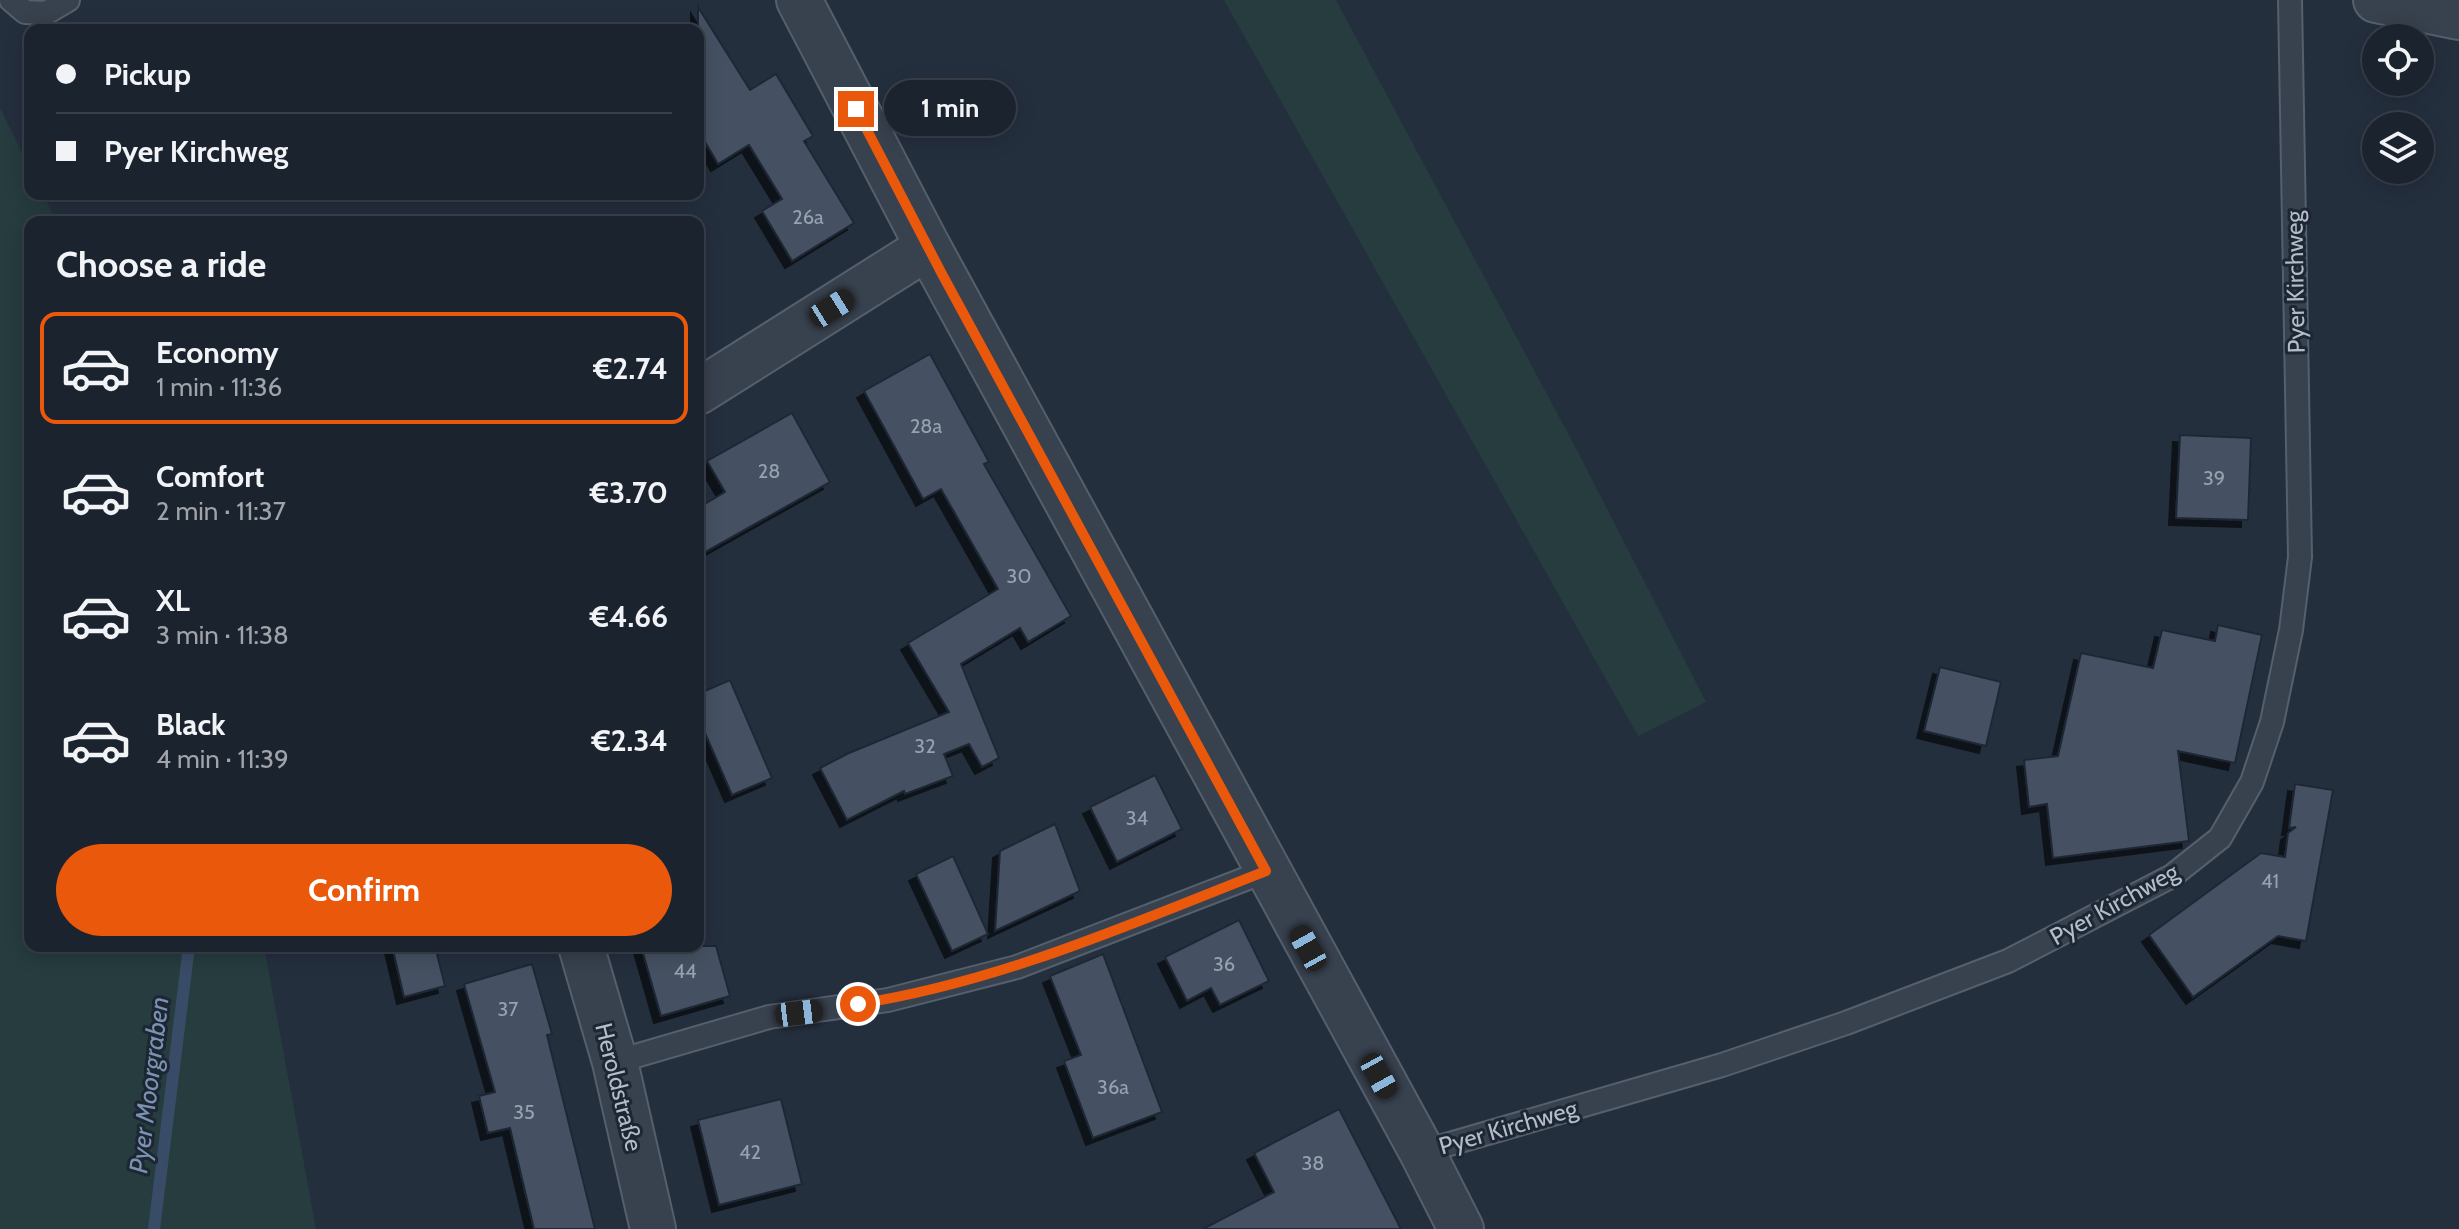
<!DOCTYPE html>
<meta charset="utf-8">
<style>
body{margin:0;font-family:Cabin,sans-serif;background:#242b36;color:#f1f3f6;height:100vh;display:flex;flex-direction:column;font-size:30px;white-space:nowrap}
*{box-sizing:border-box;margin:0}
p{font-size:26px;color:#a0a4aa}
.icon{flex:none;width:44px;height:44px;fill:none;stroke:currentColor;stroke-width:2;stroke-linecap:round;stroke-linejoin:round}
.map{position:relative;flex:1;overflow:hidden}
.sheet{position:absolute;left:24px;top:216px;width:680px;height:736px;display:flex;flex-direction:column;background:#1b232e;border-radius:16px;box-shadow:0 4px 20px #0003,0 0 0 2px #39404a}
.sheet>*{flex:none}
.top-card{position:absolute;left:24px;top:24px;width:680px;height:176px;border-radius:16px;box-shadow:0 4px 20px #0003,0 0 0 2px #39404a;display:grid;align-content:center;height:176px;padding:0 32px;background:#1b232e}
.buttons{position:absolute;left:2362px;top:24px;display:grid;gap:16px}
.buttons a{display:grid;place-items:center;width:72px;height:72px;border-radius:50%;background:#1b232e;box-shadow:0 4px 20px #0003,0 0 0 2px #39404a;font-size:40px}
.end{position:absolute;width:36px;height:36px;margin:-18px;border:10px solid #ea580c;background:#fff;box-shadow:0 0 0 4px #fff}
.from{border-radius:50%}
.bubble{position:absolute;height:56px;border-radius:28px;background:#1b232e;box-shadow:0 4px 20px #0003,0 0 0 2px #39404a;font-size:26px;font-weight:700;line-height:56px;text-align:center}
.car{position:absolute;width:24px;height:48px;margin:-24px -12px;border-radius:10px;box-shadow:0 0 6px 2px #0007;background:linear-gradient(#222 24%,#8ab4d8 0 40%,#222 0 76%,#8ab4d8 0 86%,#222 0)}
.top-card b{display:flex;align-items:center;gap:28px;height:76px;font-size:30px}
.top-card b+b{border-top:2px solid #39404a}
.top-card i{width:20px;height:20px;background:#f1f3f6}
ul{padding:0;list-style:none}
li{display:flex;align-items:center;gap:24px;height:112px;margin:0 16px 12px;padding:0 16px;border:4px solid transparent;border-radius:16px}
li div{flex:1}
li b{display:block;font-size:30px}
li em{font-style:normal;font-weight:700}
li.on{border-color:#ea580c}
li>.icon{width:72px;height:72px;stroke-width:1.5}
h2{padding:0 32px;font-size:36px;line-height:96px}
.action{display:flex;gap:16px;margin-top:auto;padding:16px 32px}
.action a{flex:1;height:92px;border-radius:48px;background:#ea580c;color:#fff;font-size:32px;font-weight:700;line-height:92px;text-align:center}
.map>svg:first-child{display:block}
</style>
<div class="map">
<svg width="2459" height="1229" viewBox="0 0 2459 1229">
<defs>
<filter id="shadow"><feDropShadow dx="-7" dy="7" stdDeviation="0" flood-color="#0009"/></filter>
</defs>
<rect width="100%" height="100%" fill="#242f3e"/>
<g fill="#263c3f">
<polygon points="1224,0 1336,0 1579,454 1706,702 1638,736"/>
<polygon points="0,108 30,169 30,194 43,194 56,222 30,222 30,946 264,946 316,1229 0,1229"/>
</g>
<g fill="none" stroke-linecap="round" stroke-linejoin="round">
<polyline stroke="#394c67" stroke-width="12" points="154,1229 189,946"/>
</g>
<g fill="#455162" stroke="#1f2835" stroke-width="2" filter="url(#shadow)">
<polygon points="698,7 750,90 776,74 813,136 804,141 854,223 792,261 762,211 782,199 749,145 718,164 698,130"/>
<polygon points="930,354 989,462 984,464 1071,616 1028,642 1020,628 961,664 999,758 982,767 969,744 944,754 953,776 905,794 904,791 847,820 820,768 849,753 949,712 908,643 998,589 941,489 923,499 864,391"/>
<polygon points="792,413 830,482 698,556 698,508 725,492 707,461"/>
<polygon points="2180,435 2251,438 2248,520 2176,518"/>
<polygon points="2218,625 2262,635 2235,763 2178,751 2189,841 2053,858 2047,804 2029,807 2024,760 2058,756 2081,653 2153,668 2162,630 2215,641"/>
<polygon points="1940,667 2001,682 1986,746 1924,731"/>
<polygon points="730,680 772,778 732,795 698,717 698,694"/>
<polygon points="1155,775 1182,829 1117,862 1090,807"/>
<polygon points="2295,784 2333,790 2306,941 2278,936 2193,997 2149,935 2261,853 2285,857 2288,833 2296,827 2289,828"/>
<polygon points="1055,824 1080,891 995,931 1000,851"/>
<polygon points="953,856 988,934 952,951 916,874"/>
<polygon points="1239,920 1269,981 1220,1005 1211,988 1187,1001 1165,957"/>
<polygon points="392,946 435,946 445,986 404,997"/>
<polygon points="641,946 716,946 730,996 661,1016"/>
<polygon points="1103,954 1162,1112 1093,1138 1064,1061 1081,1055 1050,976"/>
<polygon points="532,964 552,1034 547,1035 595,1229 534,1229 510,1128 488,1133 479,1096 495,1092 464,984"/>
<polygon points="781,1099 802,1184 719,1205 698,1120"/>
<polygon points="1339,1109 1401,1229 1203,1229 1274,1192 1254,1153"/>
</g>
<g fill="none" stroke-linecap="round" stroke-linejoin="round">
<defs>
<g id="service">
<polyline points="11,0 25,12 46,13 68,0"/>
<polyline points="615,1062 769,1017 888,1000 1017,967 1266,871"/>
<polyline points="1422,1152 1722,1065 1846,1023 2008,961 2172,876 2220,838 2252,782 2272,722 2291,630 2300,557 2290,0"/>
</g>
<g id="minor">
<polyline points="799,0 928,247 1422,1152 1461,1229"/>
<polyline points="2376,0 2459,17"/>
<polyline points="698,392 928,247"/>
<polyline points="581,946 615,1062 653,1229"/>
</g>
</defs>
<use href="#service" stroke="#565f6c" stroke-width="26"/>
<use href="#minor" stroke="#565f6c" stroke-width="48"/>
<use href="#service" stroke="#38414e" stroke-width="22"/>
<use href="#minor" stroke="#38414e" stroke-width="44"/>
</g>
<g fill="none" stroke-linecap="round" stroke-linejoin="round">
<path stroke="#ea580c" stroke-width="10" d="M856 109 942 274 1266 871C1133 923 1000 982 858 1004"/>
</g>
<g text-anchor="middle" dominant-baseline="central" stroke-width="6" stroke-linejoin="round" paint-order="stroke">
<g font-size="20" fill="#98a1af">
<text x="808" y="217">26a</text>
<text x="926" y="426">28a</text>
<text x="769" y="471">28</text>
<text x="2214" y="478">39</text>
<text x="1019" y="576">30</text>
<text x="925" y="746">32</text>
<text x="1137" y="818">34</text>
<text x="2270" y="881">41</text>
<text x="1224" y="964">36</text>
<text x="685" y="971">44</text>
<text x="508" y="1009">37</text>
<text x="1113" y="1087">36a</text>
<text x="524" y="1112">35</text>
<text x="750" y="1152">42</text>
<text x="1313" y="1163">38</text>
</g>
<g font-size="24" fill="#b4bcc9" stroke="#1d2633">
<text transform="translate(2295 282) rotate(-91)">Pyer Kirchweg</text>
<text transform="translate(2114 904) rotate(-29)">Pyer Kirchweg</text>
<text transform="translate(619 1087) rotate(76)">Heroldstraße</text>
<text transform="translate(1508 1127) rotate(-16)">Pyer Kirchweg</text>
</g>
<g font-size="26" font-style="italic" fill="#7c92b1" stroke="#1d2633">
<text transform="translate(149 1085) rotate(-83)">Pyer Moorgraben</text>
</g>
</g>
</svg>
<div class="buttons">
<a><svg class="icon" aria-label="locate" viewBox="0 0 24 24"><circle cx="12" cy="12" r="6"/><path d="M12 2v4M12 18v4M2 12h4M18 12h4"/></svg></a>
<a><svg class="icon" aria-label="layers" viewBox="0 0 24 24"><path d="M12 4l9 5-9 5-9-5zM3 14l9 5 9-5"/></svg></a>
</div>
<i class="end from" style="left:858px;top:1004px"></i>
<i class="end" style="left:856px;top:109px"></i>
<div class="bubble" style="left:884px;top:80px;width:132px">1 min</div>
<i class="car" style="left:832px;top:308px;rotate:58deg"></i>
<i class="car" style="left:1308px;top:948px;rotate:331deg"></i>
<i class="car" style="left:799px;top:1013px;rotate:83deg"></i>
<i class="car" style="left:1379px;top:1076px;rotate:151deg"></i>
<div class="top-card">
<b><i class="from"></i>Pickup</b>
<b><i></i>Pyer Kirchweg</b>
</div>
<section class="sheet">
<h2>Choose a ride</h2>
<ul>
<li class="on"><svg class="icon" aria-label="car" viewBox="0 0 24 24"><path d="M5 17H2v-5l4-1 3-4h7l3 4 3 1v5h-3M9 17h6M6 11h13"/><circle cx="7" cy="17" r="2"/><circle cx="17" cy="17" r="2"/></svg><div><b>Economy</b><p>1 min · 11:36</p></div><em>€2.74</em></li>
<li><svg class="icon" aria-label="car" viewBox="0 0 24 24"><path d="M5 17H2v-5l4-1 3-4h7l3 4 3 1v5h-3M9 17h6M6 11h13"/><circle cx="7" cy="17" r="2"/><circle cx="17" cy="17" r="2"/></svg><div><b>Comfort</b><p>2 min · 11:37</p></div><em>€3.70</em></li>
<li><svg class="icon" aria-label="car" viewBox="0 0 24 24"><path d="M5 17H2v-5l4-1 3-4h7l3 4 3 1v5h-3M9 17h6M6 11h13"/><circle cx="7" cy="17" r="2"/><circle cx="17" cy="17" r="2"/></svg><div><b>XL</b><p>3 min · 11:38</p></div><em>€4.66</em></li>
<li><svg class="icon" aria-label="car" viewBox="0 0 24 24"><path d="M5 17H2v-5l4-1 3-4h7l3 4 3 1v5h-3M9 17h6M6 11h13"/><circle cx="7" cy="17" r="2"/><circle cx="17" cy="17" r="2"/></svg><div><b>Black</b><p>4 min · 11:39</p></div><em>€2.34</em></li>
</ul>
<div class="action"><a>Confirm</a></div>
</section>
</div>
